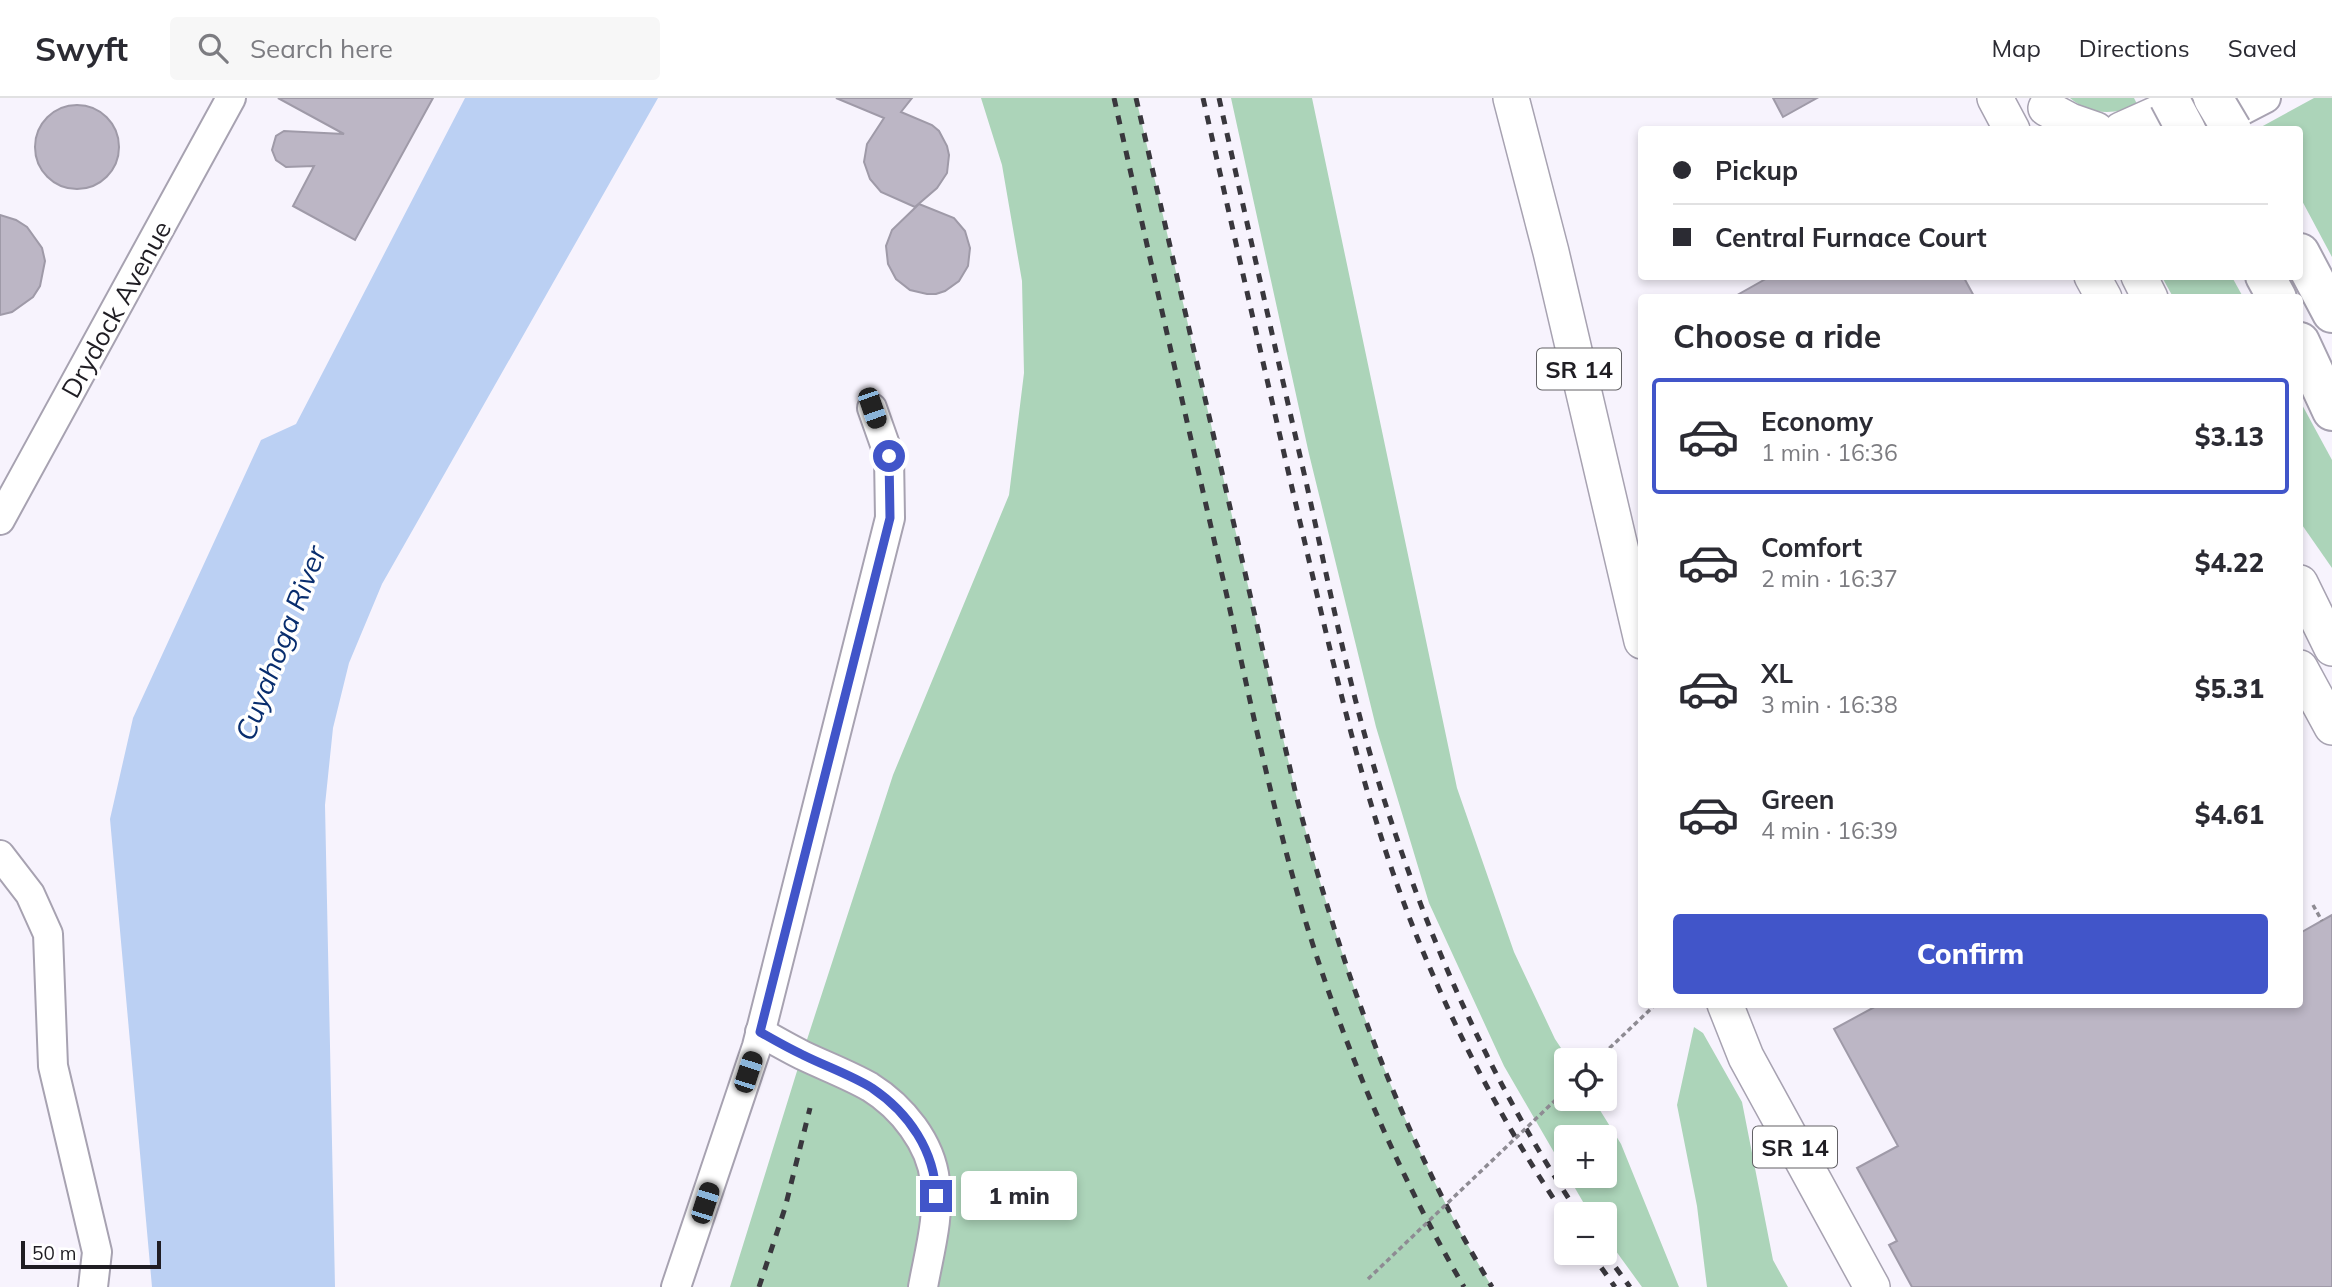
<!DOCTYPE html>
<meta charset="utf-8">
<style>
body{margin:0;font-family:Mulish,sans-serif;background:#f7f7f7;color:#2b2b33;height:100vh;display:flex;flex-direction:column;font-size:26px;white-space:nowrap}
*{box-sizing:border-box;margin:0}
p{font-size:23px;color:#7c7c81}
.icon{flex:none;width:38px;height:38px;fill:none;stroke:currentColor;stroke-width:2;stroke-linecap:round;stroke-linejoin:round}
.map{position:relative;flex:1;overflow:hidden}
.details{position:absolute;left:1638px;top:196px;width:665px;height:714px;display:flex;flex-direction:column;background:#fff;border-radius:7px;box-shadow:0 4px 10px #0003}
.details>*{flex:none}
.hud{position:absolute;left:1638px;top:28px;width:665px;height:154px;border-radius:7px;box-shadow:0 4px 10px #0003;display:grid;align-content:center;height:154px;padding:0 35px;background:#fff}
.buttons{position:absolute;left:1554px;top:950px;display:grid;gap:14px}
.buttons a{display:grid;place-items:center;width:63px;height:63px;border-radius:7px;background:#fff;box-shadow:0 4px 10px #0003;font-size:35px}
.scale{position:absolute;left:21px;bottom:18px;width:140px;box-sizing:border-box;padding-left:7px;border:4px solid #1f1d23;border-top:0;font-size:19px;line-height:24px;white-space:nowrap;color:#1f1d23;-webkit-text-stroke:5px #fff;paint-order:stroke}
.end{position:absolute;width:32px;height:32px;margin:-16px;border:9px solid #4155c9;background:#fff;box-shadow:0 0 0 4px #fff}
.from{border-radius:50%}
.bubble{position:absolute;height:49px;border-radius:7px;background:#fff;box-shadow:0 4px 10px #0003;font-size:23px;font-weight:800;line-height:49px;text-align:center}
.car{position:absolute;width:21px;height:42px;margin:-21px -10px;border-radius:9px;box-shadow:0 0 5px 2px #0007;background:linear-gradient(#222 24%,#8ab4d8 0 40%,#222 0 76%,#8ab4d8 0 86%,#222 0)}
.hud b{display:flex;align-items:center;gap:24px;height:66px;font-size:26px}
.hud b+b{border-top:2px solid #e1e1e2}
.hud i{width:18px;height:18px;background:#2b2b33}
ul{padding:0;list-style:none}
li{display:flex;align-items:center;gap:21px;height:116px;margin:0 14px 10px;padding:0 21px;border:4px solid transparent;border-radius:7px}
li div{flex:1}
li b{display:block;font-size:26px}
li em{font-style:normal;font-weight:800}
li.current{border-color:#4155c9}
li>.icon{width:63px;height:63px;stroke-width:1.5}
h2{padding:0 35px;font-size:32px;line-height:84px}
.primary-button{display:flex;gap:14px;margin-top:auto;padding:14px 35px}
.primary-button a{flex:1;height:80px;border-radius:7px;background:#4155c9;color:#fff;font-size:28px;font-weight:800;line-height:80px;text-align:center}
header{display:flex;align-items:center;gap:42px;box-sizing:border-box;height:98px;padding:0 35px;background:#fff;border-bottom:2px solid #e1e1e2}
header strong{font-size:33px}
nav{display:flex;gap:38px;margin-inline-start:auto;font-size:24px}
.search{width:490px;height:63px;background:#f7f7f7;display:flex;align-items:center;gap:18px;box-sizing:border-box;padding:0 24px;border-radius:7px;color:#7c7c81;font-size:26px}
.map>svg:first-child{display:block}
</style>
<header>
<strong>Swyft</strong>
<div class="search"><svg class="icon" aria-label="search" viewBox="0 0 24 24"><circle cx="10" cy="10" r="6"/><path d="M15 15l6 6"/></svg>Search here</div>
<nav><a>Map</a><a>Directions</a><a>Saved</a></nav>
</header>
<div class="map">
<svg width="2332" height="1189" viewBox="0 0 2332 1189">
<rect width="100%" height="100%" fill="#f7f3fd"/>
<g fill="#acd4b9">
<path d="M981 0H1136L1297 701C1342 872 1400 1037 1492 1189H730L802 957 893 677 1009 397 1024 275 1022 183 1002 67Z"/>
<polygon points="1231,0 1312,0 1457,690 1514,854 1555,941 1569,962 1566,962 1566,1001 1593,1001 1621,1046 1679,1189 1642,1189 1605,1138 1605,1116 1590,1116 1568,1078 1605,1078 1605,1040 1566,1040 1566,1075 1504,968 1429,805 1376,629 1309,356"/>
<path d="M2070 0H2134L2138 8C2114 16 2091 18 2070 0Z"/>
<polygon points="2314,0 2332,0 2332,159 2300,99 2300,32 2263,31 2261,29"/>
<polygon points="2162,179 2232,179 2243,199 2173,199"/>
<polygon points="2300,303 2332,362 2332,470 2300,424"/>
<polygon points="1694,929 1703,935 1742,1004 1773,1162 1788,1189 1707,1189 1697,1108 1677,1007"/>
</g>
<polygon fill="#bbd0f3" points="465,0 658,0 382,486 349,565 333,630 325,707 335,1189 152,1189 110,721 133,620 261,342 296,326"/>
<g fill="#bcb6c5" stroke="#9f9aa8" stroke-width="2">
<polygon points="278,0 433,0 355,142 293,108 314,68 286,69 276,62 272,52 276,38 284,33 344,36"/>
<polygon points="836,0 912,0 901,14 932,27 939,33 947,48 949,57 947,75 937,90 915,109 881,94 870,81 864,64 867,46 884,20"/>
<polygon points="1773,0 1817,0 1783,19"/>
<circle cx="77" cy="49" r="42"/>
<polygon points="919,106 954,120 965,133 970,150 968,168 959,183 945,193 936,196 927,196 910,192 896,181 888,166 886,148 892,132"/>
<polygon points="0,117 16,122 27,129 42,150 45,163 40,188 33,199 12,214 0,217"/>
<polygon points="1771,178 1963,178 1975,200 1732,200"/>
<polygon points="2332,817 2332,1189 1912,1189 1889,1147 1897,1143 1857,1070 1898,1048 1834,931 1880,906 2300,906 2300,835"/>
</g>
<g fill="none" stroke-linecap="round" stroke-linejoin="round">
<defs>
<g id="minor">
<polyline points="2210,29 2266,0"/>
<polyline points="0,422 231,0"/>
<polyline points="0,757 30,796 48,836 53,968 97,1154 93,1189"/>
<path d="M760 934C774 942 788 950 802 957 825 968 849 977 870 989 902 1009 931 1045 935 1083 940 1118 929 1155 923 1189"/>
<polyline points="676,1189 757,948 890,420 889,358 872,310"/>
</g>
<g id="major">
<polyline points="1511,0 1551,154 1642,543"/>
<polyline points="1995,0 2012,32"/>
<polyline points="2046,10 2070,23 2096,32"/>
<polyline points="2121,32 2168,11 2201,1"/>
<polyline points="2207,32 2208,31"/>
<polyline points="2092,178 2104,200"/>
<polyline points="2139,178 2150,200"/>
<polyline points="2300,485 2332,550"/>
<polyline points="2300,570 2332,629"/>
<polyline points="1725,906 1746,959 1872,1189"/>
</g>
<g id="highway">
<polyline points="2300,155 2332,215"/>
<polyline points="2265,178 2277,200"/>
<polyline points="2300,244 2332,313"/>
</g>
</defs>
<use href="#minor" stroke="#a7a2b1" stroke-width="32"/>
<use href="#major" stroke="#a7a2b1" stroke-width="38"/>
<use href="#highway" stroke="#a7a2b1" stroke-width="42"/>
<g stroke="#8e8b93" stroke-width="3.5" stroke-dasharray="5 3.5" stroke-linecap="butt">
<polyline points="2313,807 2322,823"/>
<polyline points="1597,962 1656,906"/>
</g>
<use href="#minor" stroke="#fff" stroke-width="28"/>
<use href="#major" stroke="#fff" stroke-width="35"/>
<use href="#highway" stroke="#fff" stroke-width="38"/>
<g stroke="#39373d" stroke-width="5" stroke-dasharray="9 9" stroke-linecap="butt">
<path d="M1114 0C1151 165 1188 329 1226 494 1251 606 1274 719 1307 828 1346 954 1398 1076 1464 1189"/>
<path d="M1136 0 1297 701C1342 872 1400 1037 1492 1189"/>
<path d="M1203 0C1235 141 1267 283 1300 424 1324 526 1347 629 1378 729 1419 863 1487 1004 1566 1119"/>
<path d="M1219 0C1248 129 1277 259 1307 388 1327 478 1345 570 1371 659 1419 821 1485 976 1579 1116"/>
<polyline points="1591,1155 1615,1189"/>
<polyline points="1605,1155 1630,1189"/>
<polyline points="759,1189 785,1110 810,1010"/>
</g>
<defs>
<g id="highway-bridge">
<polyline points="2169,0 2186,32"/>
<polyline points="2213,0 2232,32"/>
</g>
</defs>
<use href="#highway-bridge" stroke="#a7a2b1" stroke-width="42" stroke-linecap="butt"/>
<polyline stroke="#8e8b93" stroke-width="3.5" stroke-dasharray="5 3.5" stroke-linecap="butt" points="1368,1181 1566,992"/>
<use href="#highway-bridge" stroke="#fff" stroke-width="38"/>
</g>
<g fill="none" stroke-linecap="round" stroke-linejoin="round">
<path stroke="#4155c9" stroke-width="9" d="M889 358 890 420 760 934C774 942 788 950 803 957 825 968 851 977 872 990 909 1015 935 1053 936 1098"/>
</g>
<g text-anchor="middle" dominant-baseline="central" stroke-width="7" stroke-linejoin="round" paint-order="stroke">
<g fill="#fff" stroke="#626165" stroke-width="2">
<rect x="1537" y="250.5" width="84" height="41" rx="5"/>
<rect x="1753" y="1028.5" width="84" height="41" rx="5"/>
</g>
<g font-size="24" font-weight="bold" fill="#1f1d23">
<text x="1579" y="271">SR 14</text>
<text x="1795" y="1049">SR 14</text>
</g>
<g font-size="26" fill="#1f1d23" stroke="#fff">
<text transform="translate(116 211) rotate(-61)">Drydock Avenue</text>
</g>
<g font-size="28" font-style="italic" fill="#082d6e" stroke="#fff">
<text transform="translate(280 545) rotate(-69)">Cuyahoga River</text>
</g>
</g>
</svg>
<div class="buttons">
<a><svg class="icon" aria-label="locate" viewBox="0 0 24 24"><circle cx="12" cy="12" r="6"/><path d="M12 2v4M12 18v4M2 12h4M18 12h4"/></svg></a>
<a>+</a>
<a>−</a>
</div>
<div class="scale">50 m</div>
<i class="end from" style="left:889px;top:358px"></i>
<i class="end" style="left:936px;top:1098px"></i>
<div class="bubble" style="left:961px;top:1073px;width:116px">1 min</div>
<i class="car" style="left:872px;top:310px;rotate:161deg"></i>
<i class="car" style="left:748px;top:974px;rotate:18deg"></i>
<i class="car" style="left:705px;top:1105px;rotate:18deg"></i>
<div class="hud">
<b><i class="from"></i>Pickup</b>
<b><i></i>Central Furnace Court</b>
</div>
<section class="details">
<h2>Choose a ride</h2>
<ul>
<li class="current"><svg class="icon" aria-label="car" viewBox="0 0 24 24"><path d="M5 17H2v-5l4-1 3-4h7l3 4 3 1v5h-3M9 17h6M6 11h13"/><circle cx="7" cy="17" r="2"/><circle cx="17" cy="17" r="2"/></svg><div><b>Economy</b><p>1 min · 16:36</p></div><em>$3.13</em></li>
<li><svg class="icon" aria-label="car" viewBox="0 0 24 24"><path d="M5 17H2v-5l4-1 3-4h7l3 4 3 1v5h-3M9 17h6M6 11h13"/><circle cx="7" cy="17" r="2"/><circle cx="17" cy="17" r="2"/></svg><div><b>Comfort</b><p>2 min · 16:37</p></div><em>$4.22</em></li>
<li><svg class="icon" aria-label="car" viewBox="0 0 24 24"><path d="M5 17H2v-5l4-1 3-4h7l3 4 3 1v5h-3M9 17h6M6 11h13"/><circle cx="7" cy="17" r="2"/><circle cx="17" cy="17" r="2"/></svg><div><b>XL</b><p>3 min · 16:38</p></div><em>$5.31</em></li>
<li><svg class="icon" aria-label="car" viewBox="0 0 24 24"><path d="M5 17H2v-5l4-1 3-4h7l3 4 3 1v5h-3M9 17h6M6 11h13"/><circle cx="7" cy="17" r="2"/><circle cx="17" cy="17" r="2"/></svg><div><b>Green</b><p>4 min · 16:39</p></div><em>$4.61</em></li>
</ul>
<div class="primary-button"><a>Confirm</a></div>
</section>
</div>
